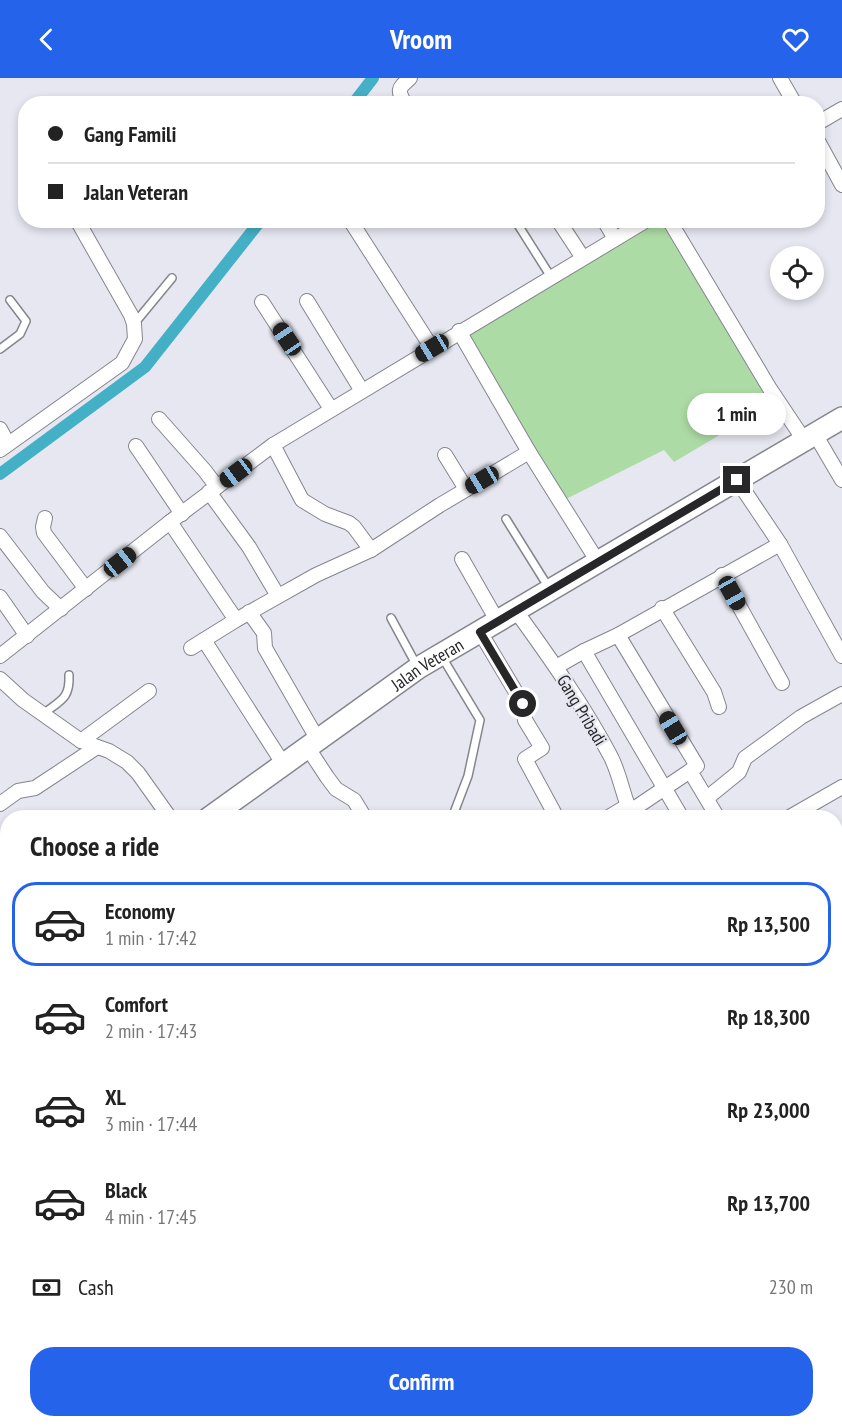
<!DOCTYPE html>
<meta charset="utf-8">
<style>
body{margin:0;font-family:"PT Sans Narrow",sans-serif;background:#f6f6f6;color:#222;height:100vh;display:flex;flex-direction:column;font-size:22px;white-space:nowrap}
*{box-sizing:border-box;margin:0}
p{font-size:20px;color:#767676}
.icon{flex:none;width:33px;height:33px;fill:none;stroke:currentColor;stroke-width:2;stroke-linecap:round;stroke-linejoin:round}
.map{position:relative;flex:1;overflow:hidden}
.sheet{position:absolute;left:0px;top:732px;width:843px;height:618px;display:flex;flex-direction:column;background:#fff;border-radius:24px 24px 0 0;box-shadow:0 3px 9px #0003}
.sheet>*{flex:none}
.top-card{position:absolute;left:18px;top:18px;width:807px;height:132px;border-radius:24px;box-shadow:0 3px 9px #0003;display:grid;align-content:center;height:132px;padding:0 30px;background:#fff}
.tools{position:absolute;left:770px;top:168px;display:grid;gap:12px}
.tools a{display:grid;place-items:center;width:54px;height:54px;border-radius:50%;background:#fff;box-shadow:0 3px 9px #0003;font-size:30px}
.end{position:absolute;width:27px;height:27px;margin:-14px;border:8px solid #27272a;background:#fff;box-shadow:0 0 0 3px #fff}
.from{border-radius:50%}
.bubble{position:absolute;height:42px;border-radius:21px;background:#fff;box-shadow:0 3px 9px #0003;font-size:20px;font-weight:800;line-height:42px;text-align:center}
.car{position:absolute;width:18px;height:36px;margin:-18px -9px;border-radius:8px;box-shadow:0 0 4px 2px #0007;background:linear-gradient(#222 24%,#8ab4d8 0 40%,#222 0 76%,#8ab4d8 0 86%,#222 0)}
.top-card b{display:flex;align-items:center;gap:21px;height:57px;font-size:22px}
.top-card b+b{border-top:2px solid #e0e0e0}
.top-card i{width:15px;height:15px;background:#222}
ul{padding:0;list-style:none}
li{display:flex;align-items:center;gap:18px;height:84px;margin:0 12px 9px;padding:0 18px;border:3px solid transparent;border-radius:24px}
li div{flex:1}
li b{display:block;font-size:22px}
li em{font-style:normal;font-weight:800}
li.selected{border-color:#2563eb}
li>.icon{width:54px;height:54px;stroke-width:1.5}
h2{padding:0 30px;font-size:27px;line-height:72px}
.pay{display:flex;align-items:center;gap:15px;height:66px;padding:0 30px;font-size:22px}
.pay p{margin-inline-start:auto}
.action{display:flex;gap:12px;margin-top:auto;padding:12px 30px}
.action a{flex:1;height:69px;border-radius:24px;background:#2563eb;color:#fff;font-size:24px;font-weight:800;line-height:69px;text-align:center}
header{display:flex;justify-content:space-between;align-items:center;height:78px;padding:0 30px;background:#2563eb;color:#fff;font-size:27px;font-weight:800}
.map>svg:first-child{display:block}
</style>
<header><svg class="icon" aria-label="back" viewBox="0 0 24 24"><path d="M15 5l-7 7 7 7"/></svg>Vroom<svg class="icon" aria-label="heart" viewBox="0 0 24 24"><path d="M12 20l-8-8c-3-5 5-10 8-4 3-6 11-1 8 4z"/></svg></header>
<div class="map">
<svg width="842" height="1350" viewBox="0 0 842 1350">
<rect width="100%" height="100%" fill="#e7e7f1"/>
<polygon fill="#addba5" points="659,143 661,143 772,326 674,384 664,372 566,421 465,255"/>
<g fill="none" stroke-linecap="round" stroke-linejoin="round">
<g stroke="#44b0c6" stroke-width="12">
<polyline points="353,26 373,0"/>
<polyline points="0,396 145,289 261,142"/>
</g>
<defs>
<g id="service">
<polyline points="515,142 551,199"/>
<polyline points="134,246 172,200"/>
<polyline points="0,271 20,256 26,243 10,222"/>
<polyline points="506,441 549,510"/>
<polyline points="391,540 417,588"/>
<polyline points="442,579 480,642 468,698 452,740"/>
<path d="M43 636C61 622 70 621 69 597"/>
<polyline points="516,1349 517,1350"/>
<polyline points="168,1350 182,1342"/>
</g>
<g id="minor">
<polyline points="780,0 795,26"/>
<path d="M405 26C397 11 398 11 410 0"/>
<polyline points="818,45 842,31"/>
<polyline points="818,63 842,107"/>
<polyline points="350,142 432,270"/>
<polyline points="558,142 583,180"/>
<polyline points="604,142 615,161"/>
<polyline points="669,142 770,311 804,362"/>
<polyline points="307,223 362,313"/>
<polyline points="262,224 331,331"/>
<polyline points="459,253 529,374 598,484"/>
<polyline points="159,341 205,393 217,409"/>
<polyline points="0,351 8,366"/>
<polyline points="815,356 842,402"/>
<polyline points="273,367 302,422 325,436 349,445 354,449 371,472"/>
<polyline points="136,368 182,436"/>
<polyline points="0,372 122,285 135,261 134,246 131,237 77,142"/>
<polyline points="445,377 466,411"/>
<polyline points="737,402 780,466 842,578"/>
<polyline points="209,414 249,469 278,518"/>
<polyline points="45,440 43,449 44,455 86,511"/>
<polyline points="170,444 236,542 316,497 371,472 440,427 529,374"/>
<polyline points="0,458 43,514 61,531"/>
<polyline points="462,481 498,544"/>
<polyline points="722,497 782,605"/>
<polyline points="0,519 27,558"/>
<polyline points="662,530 714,614 719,629"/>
<path d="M516 533C550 580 584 628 611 679 621 699 623 720 633 740"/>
<polyline points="249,534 264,555 265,570 318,662"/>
<polyline points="480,554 523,626 525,642 542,670 525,681 557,740"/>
<polyline points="618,557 697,688 690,693 718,740"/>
<polyline points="204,562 284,687"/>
<polyline points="191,570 236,542"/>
<polyline points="584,573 682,740"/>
<polyline points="0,578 170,444 273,367 647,142"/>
<polyline points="556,589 584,573 618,557 780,466"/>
<polyline points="0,601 23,622 81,663 109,673 127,684 138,695 170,740"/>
<polyline points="81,663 149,613"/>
<polyline points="308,670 327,699 336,711 354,722 365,740"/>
<polyline points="707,720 739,694 745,680 801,639 842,616"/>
<polyline points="0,726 18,713 35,710 97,669"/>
<polyline points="607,740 627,728 635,730 690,693"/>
<polyline points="788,740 842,709"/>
<polyline points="0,799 8,811"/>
<polyline points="0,1067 8,1062"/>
<polyline points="836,1083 842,1094"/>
<polyline points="0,1095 8,1107"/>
<polyline points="836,1189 842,1199"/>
<polyline points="0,1248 8,1243"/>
<polyline points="836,1272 842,1269"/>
<polyline points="0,1321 8,1334"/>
<polyline points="12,1342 17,1350"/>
<polyline points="433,1342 437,1350"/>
<polyline points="748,1342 752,1350"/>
<polyline points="700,1350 712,1342"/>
</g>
<g id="primary">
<path id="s1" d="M209 740 418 590 842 340"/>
<polyline points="0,891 8,885"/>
</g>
</defs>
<use href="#service" stroke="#85858e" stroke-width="10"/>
<use href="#minor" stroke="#85858e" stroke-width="16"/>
<use href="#primary" stroke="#85858e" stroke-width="24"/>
<use href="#service" stroke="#fff" stroke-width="7"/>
<use href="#minor" stroke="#fff" stroke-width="14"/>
<use href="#primary" stroke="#fff" stroke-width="21"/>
</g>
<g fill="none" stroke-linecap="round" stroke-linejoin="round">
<polyline stroke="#27272a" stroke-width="8" points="523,626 480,554 737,402"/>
</g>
<g text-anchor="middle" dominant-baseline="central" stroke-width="4.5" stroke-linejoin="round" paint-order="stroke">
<g font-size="18" fill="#27272a" stroke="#e7e7f1">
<text stroke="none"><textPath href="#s1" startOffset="267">Jalan Veteran</textPath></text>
<text transform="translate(582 632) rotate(59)">Gang Pribadi</text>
</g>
</g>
</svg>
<div class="tools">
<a><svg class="icon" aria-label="locate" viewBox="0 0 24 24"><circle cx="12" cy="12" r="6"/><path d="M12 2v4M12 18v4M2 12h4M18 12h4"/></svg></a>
</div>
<i class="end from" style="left:523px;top:626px"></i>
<i class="end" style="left:737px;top:402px"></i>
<div class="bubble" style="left:687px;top:315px;width:99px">1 min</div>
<i class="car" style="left:287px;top:261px;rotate:326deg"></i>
<i class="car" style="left:432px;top:270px;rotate:239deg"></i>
<i class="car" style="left:236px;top:395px;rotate:233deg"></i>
<i class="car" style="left:482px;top:402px;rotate:239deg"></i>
<i class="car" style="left:120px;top:484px;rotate:52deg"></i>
<i class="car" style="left:732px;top:515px;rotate:151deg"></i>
<i class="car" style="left:673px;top:650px;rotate:329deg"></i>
<div class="top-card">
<b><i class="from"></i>Gang Famili</b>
<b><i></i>Jalan Veteran</b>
</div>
<section class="sheet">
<h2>Choose a ride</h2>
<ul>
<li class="selected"><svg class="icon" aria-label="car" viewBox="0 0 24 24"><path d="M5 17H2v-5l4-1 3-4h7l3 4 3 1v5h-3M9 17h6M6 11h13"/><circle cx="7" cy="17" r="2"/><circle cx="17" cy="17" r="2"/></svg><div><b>Economy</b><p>1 min · 17:42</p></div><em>Rp 13,500</em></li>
<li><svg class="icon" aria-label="car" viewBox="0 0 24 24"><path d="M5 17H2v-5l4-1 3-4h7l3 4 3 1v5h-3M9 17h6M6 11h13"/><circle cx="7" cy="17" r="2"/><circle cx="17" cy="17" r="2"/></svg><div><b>Comfort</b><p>2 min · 17:43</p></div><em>Rp 18,300</em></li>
<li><svg class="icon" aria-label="car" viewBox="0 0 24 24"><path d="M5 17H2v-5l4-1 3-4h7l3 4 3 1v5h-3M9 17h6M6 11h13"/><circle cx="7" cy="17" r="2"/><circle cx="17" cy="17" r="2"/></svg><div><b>XL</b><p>3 min · 17:44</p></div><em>Rp 23,000</em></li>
<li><svg class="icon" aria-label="car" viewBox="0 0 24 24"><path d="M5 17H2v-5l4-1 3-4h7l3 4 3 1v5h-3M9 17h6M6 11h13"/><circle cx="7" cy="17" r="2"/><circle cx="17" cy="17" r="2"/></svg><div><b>Black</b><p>4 min · 17:45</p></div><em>Rp 13,700</em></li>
</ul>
<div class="pay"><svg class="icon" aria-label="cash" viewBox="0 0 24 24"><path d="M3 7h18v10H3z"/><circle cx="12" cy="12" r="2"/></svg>Cash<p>230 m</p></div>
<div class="action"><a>Confirm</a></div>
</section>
</div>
